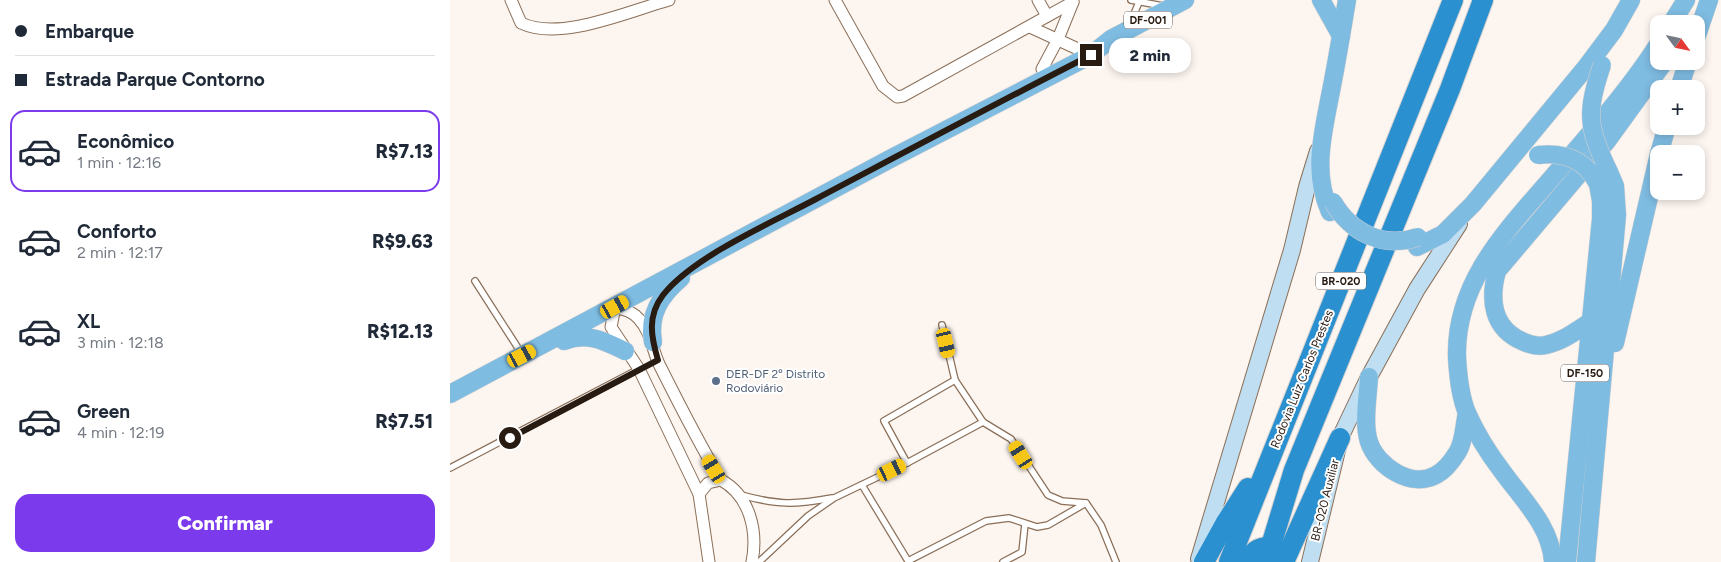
<!DOCTYPE html>
<html lang="pt">
<meta charset="utf-8">
<style>
body{margin:0;font-family:Figtree,sans-serif;background:#f6f6f7;color:#1f2937;height:100vh;display:flex;flex-direction:column;font-size:19px;white-space:nowrap}
*{box-sizing:border-box;margin:0}
p{font-size:16px;color:#747a83}
.icon{flex:none;width:28px;height:28px;fill:none;stroke:currentColor;stroke-width:2;stroke-linecap:round;stroke-linejoin:round}
.map{position:relative;flex:1;overflow:hidden}
.drawer{display:flex;flex-direction:column;background:#fff;width:450px}
.drawer>*{flex:none}
.banner{display:grid;align-content:center;height:110px;padding:0 15px;background:#fff}
.needle{width:32px;rotate:123deg}
.tools{position:absolute;left:1200px;top:15px;display:grid;gap:10px}
.tools a{display:grid;place-items:center;width:55px;height:55px;border-radius:10px;background:#fff;box-shadow:0 2px 8px #0003;font-size:25px}
.end{position:absolute;width:22px;height:22px;margin:-11px;border:6px solid #271b12;background:#fff;box-shadow:0 0 0 2px #fff}
.from{border-radius:50%}
.bubble{position:absolute;height:35px;border-radius:15px;background:#fff;box-shadow:0 2px 8px #0003;font-size:16px;font-weight:800;line-height:35px;text-align:center}
.car{position:absolute;width:15px;height:30px;margin:-15px -8px;border-radius:6px;box-shadow:0 0 4px 1px #0007;background:linear-gradient(#f5c518 24%,#345 0 40%,#f5c518 0 76%,#345 0 86%,#f5c518 0)}
.banner b{display:flex;align-items:center;gap:18px;height:48px;font-size:19px}
.banner b+b{border-top:1px solid #e0e1e3}
.banner i{width:12px;height:12px;background:#1f2937}
ul{padding:0;list-style:none}
li{display:flex;align-items:center;gap:15px;height:82px;margin:0 10px 8px;padding:0 5px;border:2px solid transparent;border-radius:15px}
li div{flex:1}
li b{display:block;font-size:19px}
li em{font-style:normal;font-weight:800}
li.on{border-color:#7c3aed}
li>.icon{width:45px;height:45px;stroke-width:1.5}
.button{display:flex;gap:10px;margin-top:auto;padding:10px 15px}
.button a{flex:1;height:58px;border-radius:15px;background:#7c3aed;color:#fff;font-size:20px;font-weight:800;line-height:58px;text-align:center}
main{display:flex;flex:1;min-height:0}
.map>svg:first-child{display:block}
</style>
<main>
<section class="drawer">
<div class="banner">
<b><i class="from"></i>Embarque</b>
<b><i></i>Estrada Parque Contorno</b>
</div>
<ul>
<li class="on"><svg class="icon" aria-label="car" viewBox="0 0 24 24"><path d="M5 17H2v-5l4-1 3-4h7l3 4 3 1v5h-3M9 17h6M6 11h13"/><circle cx="7" cy="17" r="2"/><circle cx="17" cy="17" r="2"/></svg><div><b>Econômico</b><p>1 min · 12:16</p></div><em>R$7.13</em></li>
<li><svg class="icon" aria-label="car" viewBox="0 0 24 24"><path d="M5 17H2v-5l4-1 3-4h7l3 4 3 1v5h-3M9 17h6M6 11h13"/><circle cx="7" cy="17" r="2"/><circle cx="17" cy="17" r="2"/></svg><div><b>Conforto</b><p>2 min · 12:17</p></div><em>R$9.63</em></li>
<li><svg class="icon" aria-label="car" viewBox="0 0 24 24"><path d="M5 17H2v-5l4-1 3-4h7l3 4 3 1v5h-3M9 17h6M6 11h13"/><circle cx="7" cy="17" r="2"/><circle cx="17" cy="17" r="2"/></svg><div><b>XL</b><p>3 min · 12:18</p></div><em>R$12.13</em></li>
<li><svg class="icon" aria-label="car" viewBox="0 0 24 24"><path d="M5 17H2v-5l4-1 3-4h7l3 4 3 1v5h-3M9 17h6M6 11h13"/><circle cx="7" cy="17" r="2"/><circle cx="17" cy="17" r="2"/></svg><div><b>Green</b><p>4 min · 12:19</p></div><em>R$7.51</em></li>
</ul>
<div class="button"><a>Confirmar</a></div>
</section>
<div class="map">
<svg width="1271" height="562" viewBox="0 0 1271 562">
<rect width="100%" height="100%" fill="#fcf5f0"/>
<g fill="none" stroke-linecap="round" stroke-linejoin="round">
<defs>
<g id="lane">
<polyline points="681,0 713,6"/>
<polyline points="680,23 690,0"/>
<polyline points="25,281 68,348"/>
<polyline points="492,325 505,380 533,422 561,439 598,495 612,501 636,503 651,525 666,562"/>
<polyline points="457,463 434,421 505,380"/>
<polyline points="0,468 189,369"/>
<polyline points="412,485 458,561 536,521 559,518 587,527 598,525 636,503"/>
<path d="M291 495C328 505 344 505 382 498"/>
<polyline points="309,562 358,516 384,498 457,463 533,422"/>
<polyline points="553,562 572,552 575,524"/>
</g>
<g id="street">
<path d="M61 0 71 23C110 42 179 11 219 0"/>
<polyline points="385,0 433,86 447,97 453,96 623,2"/>
<polyline points="588,0 597,16"/>
<polyline points="580,27 641,55"/>
<polyline points="592,69 608,39 623,2"/>
<path d="M249 494 189 369 161 327 165 307C175 310 182 311 189 319 201 332 202 349 209 364 229 404 248 442 271 480"/>
<path d="M259 562 249 494 258 483 271 480C300 496 308 531 302 562"/>
</g>
<g id="secondary">
<polyline points="749,559 842,250 857,187 868,151"/>
<polyline points="860,562 890,438 919,377 967,289 1009,224"/>
</g>
<g id="primary">
<polyline points="871,0 891,36"/>
<polyline points="1221,24 1236,0"/>
<polyline points="1246,38 1259,0"/>
<polyline points="1229,89 1238,61"/>
<polyline points="1209,154 1217,126"/>
<path d="M880 212C862 172 873 133 881 91 887 61 892 30 897 0"/>
<polyline points="967,247 993,234 1023,204 1137,66 1164,30 1181,0"/>
<path d="M1140 322C1126 331 1113 341 1096 345 1088 347 1081 345 1074 342 1042 329 1039 300 1047 271L1157 141 1215 61"/>
<path d="M114 341C137 332 154 341 175 351"/>
<path d="M203 342C198 314 211 295 231 278"/>
<polyline points="1165,343 1209,154"/>
<path d="M919 377C918 397 913 423 919 442 927 466 961 489 986 475 994 471 1002 461 1007 453 1014 443 1014 425 1017 413"/>
<polyline points="0,394 440,159 641,55 661,39 735,0"/>
<path d="M1103 562C1101 526 1072 499 1052 471 1039 454 1026 433 1017 413 1010 396 1008 376 1007 357 1005 280 1059 228 1106 173 1142 131 1179 90 1209 43"/>
<polyline points="1117,562 1151,219 1151,201 1148,184"/>
<polyline points="1136,562 1167,215 1165,186 1159,172"/>
</g>
<g id="highway">
<polyline points="754,562 775,524 798,488"/>
<polyline points="779,562 1003,0"/>
<path d="M796 562C803 552 807 547 819 547"/>
<polyline points="816,562 844,470 1000,89 1033,0"/>
<polyline points="834,562 890,438"/>
</g>
</defs>
<use href="#lane" stroke="#8b6f58" stroke-width="8"/>
<use href="#street" stroke="#8b6f58" stroke-width="13"/>
<use href="#secondary" stroke="#8b6f58" stroke-width="18"/>
<use href="#primary" stroke="#d4d1d0" stroke-width="19"/>
<use href="#highway" stroke="#d4d1d0" stroke-width="22"/>
<use href="#lane" stroke="#fff" stroke-width="5.5"/>
<use href="#street" stroke="#fff" stroke-width="11"/>
<use href="#secondary" stroke="#bfdef1" stroke-width="16"/>
<use href="#primary" stroke="#7fbce2" stroke-width="18"/>
<use href="#highway" stroke="#2a90cf" stroke-width="20"/>
<defs>
<g id="primary-bridge">
<path d="M1152 65C1136 113 1137 126 1159 172"/>
<path d="M1088 155C1115 152 1135 159 1148 184"/>
<path d="M883 202C901 233 934 249 968 237"/>
</g>
</defs>
<use href="#primary-bridge" stroke="#d4d1d0" stroke-width="19" stroke-linecap="butt"/>
<use href="#primary-bridge" stroke="#7fbce2" stroke-width="18"/>
</g>
<g fill="none" stroke-linecap="round" stroke-linejoin="round">
<path stroke="#271b12" stroke-width="6" d="M60 438 208 360C201 337 197 316 213 295 244 256 321 223 366 199 457 151 549 102 641 55"/>
</g>
<circle fill="#5c6f8a" stroke="#fff" stroke-width="2" cx="266" cy="381" r="5"/>
<g text-anchor="middle" dominant-baseline="central" stroke-width="4" stroke-linejoin="round" paint-order="stroke">
<g fill="#fff" stroke="#685f59" stroke-width="1">
<rect x="674" y="11.5" width="48" height="17" rx="4"/>
<rect x="866" y="272.5" width="50" height="17" rx="4"/>
<rect x="1111" y="364.5" width="48" height="17" rx="4"/>
</g>
<g font-size="11" font-weight="bold" fill="#271b12">
<text x="698" y="20">DF-001</text>
<text x="891" y="281">BR-020</text>
<text x="1135" y="373">DF-150</text>
</g>
<g font-size="12" fill="#4e5e75" stroke="#fff" text-anchor="start">
<text x="276" y="374">DER-DF 2º Distrito<tspan x="276" dy="14">Rodoviário</tspan></text>
</g>
<g font-size="12" fill="#271b12" stroke="#fff">
<text transform="translate(852 379) rotate(-68)">Rodovia Luiz Carlos Prestes</text>
<text transform="translate(875 500) rotate(-76)">BR-020 Auxiliar</text>
</g>
</g>
</svg>
<div class="tools">
<a><svg class="needle" viewBox="-14 -14 28 28"><path d="M0-13l5 13h-10z" fill="#e53935"/><path d="M0 13l5-13h-10z" fill="#747a83"/></svg></a>
<a>+</a>
<a>−</a>
</div>
<i class="end from" style="left:60px;top:438px"></i>
<i class="end" style="left:641px;top:55px"></i>
<div class="bubble" style="left:659px;top:38px;width:82px">2 min</div>
<i class="car" style="left:165px;top:307px;rotate:61deg"></i>
<i class="car" style="left:496px;top:343px;rotate:167deg"></i>
<i class="car" style="left:72px;top:356px;rotate:62deg"></i>
<i class="car" style="left:571px;top:455px;rotate:328deg"></i>
<i class="car" style="left:264px;top:469px;rotate:329deg"></i>
<i class="car" style="left:442px;top:470px;rotate:64deg"></i>
</div>
</main>
